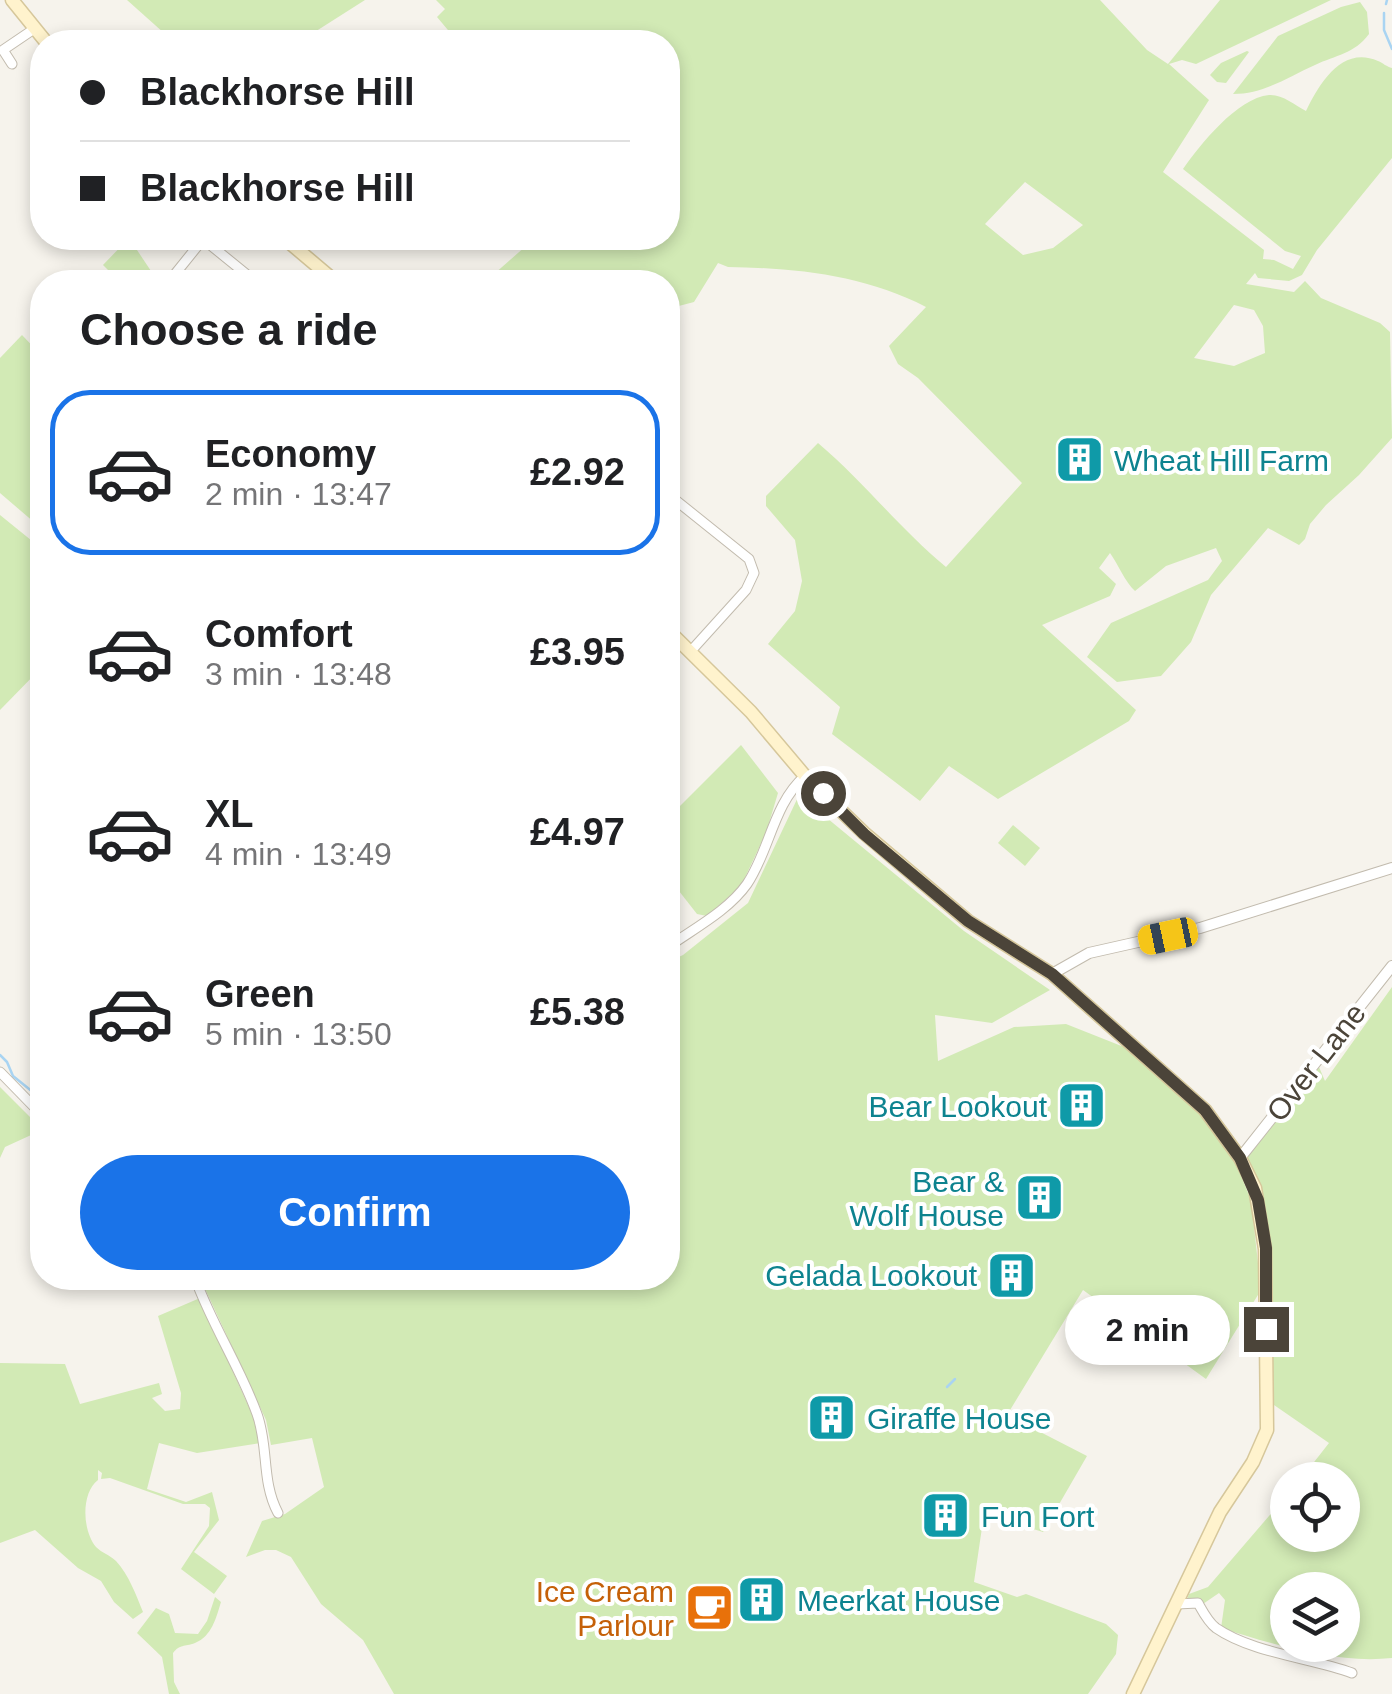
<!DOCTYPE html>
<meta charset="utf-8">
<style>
body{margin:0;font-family:Helvetica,sans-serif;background:#f2f2f2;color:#202124;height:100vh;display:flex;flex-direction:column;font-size:38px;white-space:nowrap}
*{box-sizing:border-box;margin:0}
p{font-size:32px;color:#757577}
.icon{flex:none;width:55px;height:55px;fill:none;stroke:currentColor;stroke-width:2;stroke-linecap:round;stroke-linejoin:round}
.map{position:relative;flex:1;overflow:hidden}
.drawer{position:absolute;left:30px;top:270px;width:650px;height:1020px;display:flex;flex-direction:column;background:#fff;border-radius:40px;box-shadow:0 5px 15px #0003}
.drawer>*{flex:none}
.top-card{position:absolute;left:30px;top:30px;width:650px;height:220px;border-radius:40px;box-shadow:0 5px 15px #0003;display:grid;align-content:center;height:220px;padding:0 50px;background:#fff}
.tools{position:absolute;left:1270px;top:1462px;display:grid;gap:20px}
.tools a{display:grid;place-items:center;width:90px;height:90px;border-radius:50%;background:#fff;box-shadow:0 5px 15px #0003;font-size:50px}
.end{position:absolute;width:45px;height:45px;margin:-22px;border:12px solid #4b4439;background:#fff;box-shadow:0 0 0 5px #fff}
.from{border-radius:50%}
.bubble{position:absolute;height:70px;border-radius:35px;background:#fff;box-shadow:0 5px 15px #0003;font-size:32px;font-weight:800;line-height:70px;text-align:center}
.car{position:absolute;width:30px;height:60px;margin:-30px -15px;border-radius:12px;box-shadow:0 0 8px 2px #0007;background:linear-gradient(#f5c518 24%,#345 0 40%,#f5c518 0 76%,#345 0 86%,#f5c518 0)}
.top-card b{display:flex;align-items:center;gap:35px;height:95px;font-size:38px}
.top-card b+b{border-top:2px solid #e0e0e0}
.top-card i{width:25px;height:25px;background:#202124}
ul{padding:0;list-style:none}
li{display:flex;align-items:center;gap:30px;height:165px;margin:0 20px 15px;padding:0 30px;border:5px solid transparent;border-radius:40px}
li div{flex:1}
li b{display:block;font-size:38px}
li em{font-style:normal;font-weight:800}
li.current{border-color:#1a73e8}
li>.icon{width:90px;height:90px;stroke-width:1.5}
h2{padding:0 50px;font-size:45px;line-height:120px}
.cta{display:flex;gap:20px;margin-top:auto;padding:20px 50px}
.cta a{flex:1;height:115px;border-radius:60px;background:#1a73e8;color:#fff;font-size:40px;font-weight:800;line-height:115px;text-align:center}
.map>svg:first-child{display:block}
</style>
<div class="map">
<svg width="1392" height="1694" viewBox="0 0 1392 1694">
<rect width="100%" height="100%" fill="#f6f3ec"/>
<g fill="#d2eab5" fill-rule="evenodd">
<polygon points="127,0 365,0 299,42 174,42"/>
<path d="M436 0H1100L1147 50 1168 64 1220 0H1331L1196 64 1182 60 1169 64 1209 100 1163 172 1264 250 1263 259 1274 260 1293 269 1301 256 1285 251 1183 169C1200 145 1237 98 1269 95 1282 94 1295 105 1306 111 1319 85 1341 45 1378 61 1383 63 1387 67 1392 68V158L1317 250 1302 275 1289 281 1258 278 1255 273 1246 284 1294 292 1305 281 1321 298 1380 323 1390 332 1392 438 1359 475 1326 505 1310 524 1305 539 1299 545 1268 528 1211 595 1191 642 1161 676 1117 682 1087 657 1111 623 1208 580 1222 561 1216 548 1166 566 1135 591C1125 582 1118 564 1110 553L1099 568 1116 584 1110 596 1042 625 1136 710 1129 721 998 799 949 766 920 801 832 734 840 707 768 644 795 611 802 581 795 540 766 506V496L818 443C864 482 900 529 946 567L1022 483 918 378 898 364 889 346 926 307C864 275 796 268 728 267L718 263 694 302 675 307 668 314V282H485L535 238H668V42H458L437 17 445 9ZM1025 182 1083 225 1053 248 1023 255 985 224ZM1234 305 1254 310 1263 326 1265 353 1234 366 1194 358Z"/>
<path d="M1360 2 1367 12 1369 34C1354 54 1336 55 1315 65 1288 77 1264 94 1233 94L1278 36 1341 7Z"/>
<polygon points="1247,51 1249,52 1226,83 1217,82 1210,75 1221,63"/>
<polygon points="129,238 151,271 166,282 104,282 111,273 103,265"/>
<polygon points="22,335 42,356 42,529 0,493 0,358"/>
<polygon points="0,515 42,549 42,667 0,710"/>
<polygon points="741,745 778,793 766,833 741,886 707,916 697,914 668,877 668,818"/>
<polygon points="799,795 964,931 1050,990 992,1023 935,1015 938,1061 1014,1027 1066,1024 1124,1047 1200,1114 1235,1161 1251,1200 1261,1290 1206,1379 1083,1290 1007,1415 1087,1456 1043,1532 984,1514 974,1582 1017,1597 1026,1594 1106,1624 1118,1635 1116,1654 1088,1694 394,1694 363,1640 321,1604 291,1557 276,1550 265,1550 246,1557 262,1521 285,1514 324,1487 312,1438 271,1445 266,1420 200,1278 668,1278 668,962 683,955 748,903"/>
<polygon points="1013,825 1040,848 1025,866 998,843"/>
<path d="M1392 987V1658C1336 1664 1275 1645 1221 1628L1225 1600 1219 1593 1200 1606 1186 1602 1189 1594 1208 1587 1287 1495 1288 1535H1342V1480H1300L1329 1443 1274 1405 1266 1209 1247 1158 1319 1067 1325 1081ZM1288 1590H1342V1645H1288Z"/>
<polygon points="0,1087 32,1119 42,1122 42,1130 5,1147 0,1158"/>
<path d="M200 1298 256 1423 261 1443 197 1453 159 1443 147 1489 186 1502 212 1492 219 1520 194 1552 227 1576 214 1594 181 1569 209 1526 210 1508 205 1504H183L110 1478 101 1479 102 1473 98 1470V1480C81 1493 82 1530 96 1547 102 1553 110 1555 116 1561 129 1575 136 1595 143 1612L133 1619 114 1602 101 1581 78 1568 35 1530 0 1543V1363L65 1364 80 1404 159 1383 162 1394 152 1398 165 1411 180 1409 181 1393 158 1316Z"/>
<path d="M215 1597 221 1602C216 1618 212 1636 195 1643 184 1647 180 1644 173 1653L174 1682 180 1694H169L162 1657 137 1633 156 1608 169 1614 175 1633 198 1634 207 1621Z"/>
</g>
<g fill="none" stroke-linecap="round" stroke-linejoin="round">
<g stroke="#a9d4f2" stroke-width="2.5">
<polyline points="1386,4 1387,0"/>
<polyline points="1384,13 1384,30 1392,49"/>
<polyline points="0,1055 7,1062 13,1076 39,1097"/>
<polyline points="947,1387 955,1379"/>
</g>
<defs>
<g id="minor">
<polyline points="12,64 3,50 34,29"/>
<polyline points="203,239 256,282"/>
<polyline points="171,279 204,238"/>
<polyline points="668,494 749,559 754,573 746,590 690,652"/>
<path d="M668 947C693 929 728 911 747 884 770 850 773 804 805 776"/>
<polyline points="0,1072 42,1115"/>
<path d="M195 1278C212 1325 240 1367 257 1414 269 1447 261 1481 278 1513"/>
<path d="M1177 1604 1198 1603C1203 1612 1208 1622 1216 1628 1252 1653 1312 1658 1352 1673"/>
</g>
<g id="tertiary">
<polyline points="1052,974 1089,953 1200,928 1392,868"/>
<polyline points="1240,1158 1392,966"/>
</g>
<g id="secondary">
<polyline points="12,0 46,42"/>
<polyline points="284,238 336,282"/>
<polyline points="668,630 751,712 805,776 864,833 968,921 1052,974 1205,1110 1240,1158 1255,1188 1265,1249 1267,1430 1253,1462 1220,1512 1133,1694"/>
</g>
</defs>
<use href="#minor" stroke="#c2bbae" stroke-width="11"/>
<use href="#tertiary" stroke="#c2bbae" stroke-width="12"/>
<use href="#secondary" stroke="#d6c79b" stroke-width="15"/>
<use href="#minor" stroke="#fff" stroke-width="9"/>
<use href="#tertiary" stroke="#fff" stroke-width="10"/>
<use href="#secondary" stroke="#fff3cd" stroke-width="12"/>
</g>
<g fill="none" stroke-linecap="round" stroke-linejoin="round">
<polyline stroke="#4b4439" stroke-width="12" points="823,793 864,834 968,921 1052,974 1205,1110 1240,1158 1258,1200 1266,1248 1266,1329"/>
</g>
<defs>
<symbol id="building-square" viewBox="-11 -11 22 22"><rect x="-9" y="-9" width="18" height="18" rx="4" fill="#0f9aa8" stroke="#fff"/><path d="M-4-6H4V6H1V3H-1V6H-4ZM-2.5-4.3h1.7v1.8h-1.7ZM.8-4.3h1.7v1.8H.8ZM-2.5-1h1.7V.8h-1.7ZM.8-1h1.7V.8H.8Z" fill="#fff"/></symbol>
<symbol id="cafe-square" viewBox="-11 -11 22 22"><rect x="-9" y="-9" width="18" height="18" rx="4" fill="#e8710a" stroke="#fff"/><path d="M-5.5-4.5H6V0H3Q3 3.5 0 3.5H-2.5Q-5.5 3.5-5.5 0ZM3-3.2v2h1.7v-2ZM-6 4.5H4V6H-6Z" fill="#fff"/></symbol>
</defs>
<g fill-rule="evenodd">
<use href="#building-square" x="1052" y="432" width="55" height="55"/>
<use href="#building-square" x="1054" y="1078" width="55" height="55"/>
<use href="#building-square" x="1012" y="1170" width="55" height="55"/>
<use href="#building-square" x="984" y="1248" width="55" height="55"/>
<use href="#building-square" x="804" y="1390" width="55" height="55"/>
<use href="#building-square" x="918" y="1488" width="55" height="55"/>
<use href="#building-square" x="734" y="1572" width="55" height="55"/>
<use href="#cafe-square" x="682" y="1580" width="55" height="55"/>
</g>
<g text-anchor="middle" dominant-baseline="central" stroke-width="8" stroke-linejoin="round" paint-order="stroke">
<g font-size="30" fill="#0d838f" stroke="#fff" text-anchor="start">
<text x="1114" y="460">Wheat Hill Farm</text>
<text x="1047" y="1106" text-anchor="end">Bear Lookout</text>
<text x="1004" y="1181" text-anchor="end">Bear &amp;<tspan x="1004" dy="34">Wolf House</tspan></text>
<text x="977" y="1275" text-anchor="end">Gelada Lookout</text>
<text x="867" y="1418">Giraffe House</text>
<text x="981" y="1516">Fun Fort</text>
<text x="797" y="1600">Meerkat House</text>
</g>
<g font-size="30" fill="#4b4439" stroke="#fff">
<text transform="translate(1316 1062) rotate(-52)">Over Lane</text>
</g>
<g font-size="30" fill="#c56008" stroke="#fff" text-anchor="end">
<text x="674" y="1591">Ice Cream<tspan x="674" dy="34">Parlour</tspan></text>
</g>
</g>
</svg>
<div class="tools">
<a><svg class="icon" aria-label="locate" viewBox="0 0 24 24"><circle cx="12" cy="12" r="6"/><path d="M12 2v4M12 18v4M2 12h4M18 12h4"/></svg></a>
<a><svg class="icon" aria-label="layers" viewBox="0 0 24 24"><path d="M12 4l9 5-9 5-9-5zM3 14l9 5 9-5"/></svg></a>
</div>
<i class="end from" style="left:823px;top:793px"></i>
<i class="end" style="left:1266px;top:1329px"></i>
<div class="bubble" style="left:1065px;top:1295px;width:165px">2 min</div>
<i class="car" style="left:1168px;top:936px;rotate:258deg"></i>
<div class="top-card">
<b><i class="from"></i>Blackhorse Hill</b>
<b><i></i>Blackhorse Hill</b>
</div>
<section class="drawer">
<h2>Choose a ride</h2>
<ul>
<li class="current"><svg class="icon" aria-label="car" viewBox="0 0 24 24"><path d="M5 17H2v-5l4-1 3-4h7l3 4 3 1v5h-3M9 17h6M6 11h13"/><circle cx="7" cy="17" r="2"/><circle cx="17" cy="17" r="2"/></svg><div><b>Economy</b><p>2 min · 13:47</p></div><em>£2.92</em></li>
<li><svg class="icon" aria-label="car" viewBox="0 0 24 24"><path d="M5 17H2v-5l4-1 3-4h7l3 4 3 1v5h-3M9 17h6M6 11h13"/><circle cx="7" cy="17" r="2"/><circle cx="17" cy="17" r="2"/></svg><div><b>Comfort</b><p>3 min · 13:48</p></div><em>£3.95</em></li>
<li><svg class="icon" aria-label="car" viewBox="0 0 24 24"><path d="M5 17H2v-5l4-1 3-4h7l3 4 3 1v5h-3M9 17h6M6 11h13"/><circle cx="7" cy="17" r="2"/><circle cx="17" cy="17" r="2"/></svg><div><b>XL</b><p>4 min · 13:49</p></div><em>£4.97</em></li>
<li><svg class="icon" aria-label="car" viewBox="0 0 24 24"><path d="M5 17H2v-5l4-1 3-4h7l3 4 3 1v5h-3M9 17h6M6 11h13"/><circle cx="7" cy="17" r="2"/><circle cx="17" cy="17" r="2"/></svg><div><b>Green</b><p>5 min · 13:50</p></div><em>£5.38</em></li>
</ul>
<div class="cta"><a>Confirm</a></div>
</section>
</div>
